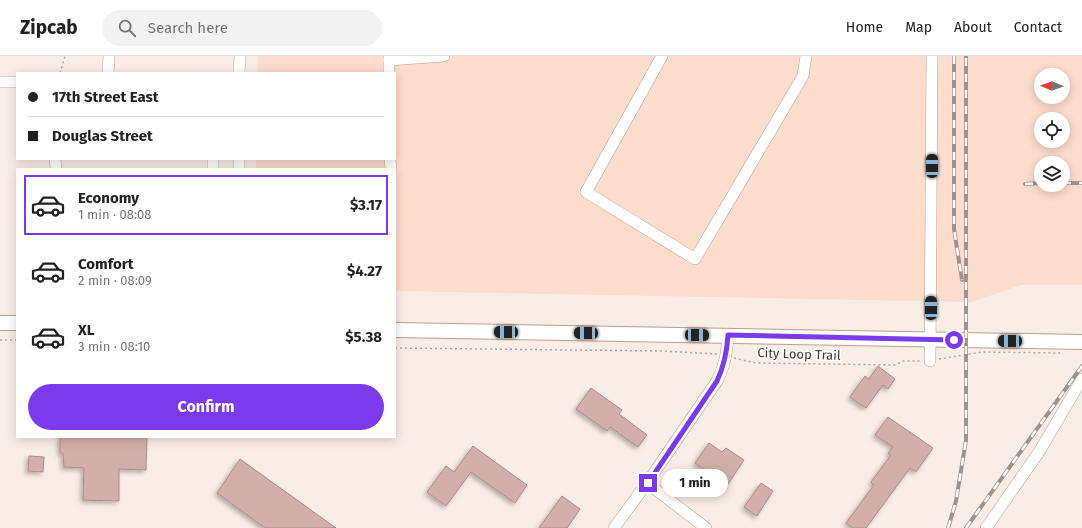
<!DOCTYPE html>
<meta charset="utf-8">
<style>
body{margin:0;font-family:"Fira Sans",sans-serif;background:#f2f2f2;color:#202124;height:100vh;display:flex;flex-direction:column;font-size:15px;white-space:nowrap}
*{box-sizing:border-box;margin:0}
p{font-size:13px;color:#757577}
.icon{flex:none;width:22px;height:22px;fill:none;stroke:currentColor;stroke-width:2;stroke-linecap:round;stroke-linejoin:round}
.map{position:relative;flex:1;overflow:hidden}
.side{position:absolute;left:16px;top:112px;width:380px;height:270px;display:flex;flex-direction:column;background:#fff;border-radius:0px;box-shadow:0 2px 10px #0003}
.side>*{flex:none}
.top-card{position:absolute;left:16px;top:16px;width:380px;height:88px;border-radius:0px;box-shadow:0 2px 10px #0003;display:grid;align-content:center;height:88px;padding:0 12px;background:#fff}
.needle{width:26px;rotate:271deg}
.controls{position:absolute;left:1034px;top:12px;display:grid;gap:8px}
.controls a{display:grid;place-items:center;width:36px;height:36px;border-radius:50%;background:#fff;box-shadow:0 2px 10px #0003;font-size:20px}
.end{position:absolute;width:18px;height:18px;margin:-9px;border:5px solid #7c3aed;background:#fff;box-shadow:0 0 0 2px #fff}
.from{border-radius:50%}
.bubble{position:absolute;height:28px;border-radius:14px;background:#fff;box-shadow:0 2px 10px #0003;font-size:13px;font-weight:700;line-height:28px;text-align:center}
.car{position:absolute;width:12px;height:24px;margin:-12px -6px;border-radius:5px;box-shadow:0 0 3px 1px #0007;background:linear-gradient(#222 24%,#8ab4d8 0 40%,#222 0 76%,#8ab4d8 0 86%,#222 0)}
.top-card b{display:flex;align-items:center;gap:14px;height:38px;font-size:15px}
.top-card b+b{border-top:1px solid #e0e0e0}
.top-card i{width:10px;height:10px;background:#202124}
ul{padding:7px 0 0;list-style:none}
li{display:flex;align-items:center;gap:12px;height:60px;margin:0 8px 6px;padding:0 4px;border:2px solid transparent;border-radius:0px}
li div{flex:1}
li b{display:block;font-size:15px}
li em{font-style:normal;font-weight:700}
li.active{border-color:#7c3aed}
li>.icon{width:36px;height:36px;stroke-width:1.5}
.primary-button{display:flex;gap:8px;margin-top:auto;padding:8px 12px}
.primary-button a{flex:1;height:46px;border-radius:24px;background:#7c3aed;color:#fff;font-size:16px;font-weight:700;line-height:46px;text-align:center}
header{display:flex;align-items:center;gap:24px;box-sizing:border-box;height:56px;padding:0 20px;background:#fff;border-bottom:1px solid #e0e0e0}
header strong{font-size:19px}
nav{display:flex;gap:22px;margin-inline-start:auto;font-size:14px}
.search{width:280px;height:36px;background:#f2f2f2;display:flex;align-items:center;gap:10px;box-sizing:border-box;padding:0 14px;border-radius:22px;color:#757577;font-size:15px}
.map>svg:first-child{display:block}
</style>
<header>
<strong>Zipcab</strong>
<div class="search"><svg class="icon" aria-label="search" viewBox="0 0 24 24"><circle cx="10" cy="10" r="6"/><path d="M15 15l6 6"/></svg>Search here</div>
<nav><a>Home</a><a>Map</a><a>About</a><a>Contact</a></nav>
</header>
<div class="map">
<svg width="1082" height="472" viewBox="0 0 1082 472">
<defs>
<filter id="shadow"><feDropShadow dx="-2.5" dy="2.5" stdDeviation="2" flood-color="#0004"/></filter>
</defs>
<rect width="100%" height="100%" fill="#faede6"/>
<path fill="#fcdccb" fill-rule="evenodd" d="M258 0H1082V229H1021L972 246 395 235V113H256V103H395V17H258ZM1041 19H1063V41H1041ZM1041 63H1063V85H1041ZM1041 107H1063V129H1041Z"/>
<g fill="#d2afaa" stroke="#ae8b87" filter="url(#shadow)">
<polygon points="878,310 895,323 888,333 883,329 866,352 850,341 865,320 869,323"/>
<polygon points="591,332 622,354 619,358 647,379 638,391 610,371 607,375 576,353"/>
<polygon points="888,361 933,392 916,416 910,412 866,472 853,472 846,467 874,429 871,426 891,399 888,397 893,391 875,379"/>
<polygon points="60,381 147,381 146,414 119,413 119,445 83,444 84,412 64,411 63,397 60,397"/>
<polygon points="709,387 722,396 726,392 744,404 724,434 705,422 709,417 695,407"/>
<polygon points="473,390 527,429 515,447 471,416 446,450 427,436 446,410 454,416"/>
<polygon points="29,400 44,401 43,416 28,415"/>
<polygon points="240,403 336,472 265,472 217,437"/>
<polygon points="761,427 773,435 757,460 744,451"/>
<polygon points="562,440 580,453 567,472 539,472"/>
</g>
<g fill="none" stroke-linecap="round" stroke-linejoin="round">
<defs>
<g id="minor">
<polyline points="389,0 389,17"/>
<polyline points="662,0 586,136 695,203 803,20 806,0"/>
<polyline points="389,4 444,0"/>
<polyline points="108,17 109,0"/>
<polyline points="239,17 240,0"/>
<polyline points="0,26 17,26"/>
<polyline points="55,103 56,113"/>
<polyline points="239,103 239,113"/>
<polyline points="390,103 391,113"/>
<polyline points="213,113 213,103"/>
<polyline points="930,305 932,0"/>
<polyline points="647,427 706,472"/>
<path d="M614 472 647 427 717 325C725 310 727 296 728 279"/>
<polyline points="986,472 1039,396 1082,323"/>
</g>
<g id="major">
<polyline points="0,267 17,267"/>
<polyline points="395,274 1082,286"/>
</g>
</defs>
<use href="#minor" stroke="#bc9e8e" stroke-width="12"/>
<use href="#major" stroke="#bc9e8e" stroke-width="16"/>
<g stroke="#b1a49e" stroke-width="1.5" stroke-dasharray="2 3" stroke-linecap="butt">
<polyline points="60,17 65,0"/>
<polyline points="0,284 17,284"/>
<polyline points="395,292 662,295 717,298"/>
<polyline points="734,302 756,307 895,309 903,305 921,305"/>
<polyline points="939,303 982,296 1060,297"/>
</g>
<use href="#minor" stroke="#fff" stroke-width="11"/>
<use href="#major" stroke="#fff" stroke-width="14"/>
<defs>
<g id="rail">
<polyline points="954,0 954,173 962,224"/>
<polyline points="1063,127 1082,127"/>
<polyline points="1025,128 1041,127"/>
<polyline points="948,472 956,445 966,384 966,0"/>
<polyline points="966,472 1082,310"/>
</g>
</defs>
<use href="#rail" stroke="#9f928c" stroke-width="4"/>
<use href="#rail" stroke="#fdfdfd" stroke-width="2.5" stroke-dasharray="8" stroke-linecap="butt"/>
</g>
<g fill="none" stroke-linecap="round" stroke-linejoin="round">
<path stroke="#7c3aed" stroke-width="5" d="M648 427 717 325C724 310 727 296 728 279L954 284"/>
</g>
<g text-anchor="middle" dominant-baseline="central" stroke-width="3.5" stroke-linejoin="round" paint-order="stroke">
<g font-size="13" fill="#463933" stroke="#fdfdfd">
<text transform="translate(799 298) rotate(2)">City Loop Trail</text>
</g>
</g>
</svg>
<div class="controls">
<a><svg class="needle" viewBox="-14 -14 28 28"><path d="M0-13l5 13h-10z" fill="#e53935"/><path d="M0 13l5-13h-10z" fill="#757577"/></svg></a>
<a><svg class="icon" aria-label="locate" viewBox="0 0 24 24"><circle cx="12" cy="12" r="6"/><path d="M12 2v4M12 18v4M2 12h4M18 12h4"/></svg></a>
<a><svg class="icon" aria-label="layers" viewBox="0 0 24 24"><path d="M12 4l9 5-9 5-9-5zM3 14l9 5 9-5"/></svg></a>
</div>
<i class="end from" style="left:954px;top:284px"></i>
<i class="end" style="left:648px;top:427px"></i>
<div class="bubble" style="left:662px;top:413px;width:66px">1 min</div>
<i class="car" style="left:932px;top:110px;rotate:0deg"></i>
<i class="car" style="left:931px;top:252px;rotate:0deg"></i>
<i class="car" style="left:506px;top:276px;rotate:271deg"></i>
<i class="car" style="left:586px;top:277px;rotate:271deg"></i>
<i class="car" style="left:697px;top:279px;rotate:91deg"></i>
<i class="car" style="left:1010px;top:285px;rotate:271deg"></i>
<div class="top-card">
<b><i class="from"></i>17th Street East</b>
<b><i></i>Douglas Street</b>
</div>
<section class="side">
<ul>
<li class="active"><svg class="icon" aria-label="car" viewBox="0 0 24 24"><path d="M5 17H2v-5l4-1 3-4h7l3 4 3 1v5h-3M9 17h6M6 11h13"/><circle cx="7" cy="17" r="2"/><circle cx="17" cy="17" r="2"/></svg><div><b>Economy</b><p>1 min · 08:08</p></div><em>$3.17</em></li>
<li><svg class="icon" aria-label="car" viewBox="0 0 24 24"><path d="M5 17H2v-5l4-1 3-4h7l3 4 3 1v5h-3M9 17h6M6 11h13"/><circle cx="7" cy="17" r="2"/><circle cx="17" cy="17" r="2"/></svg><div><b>Comfort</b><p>2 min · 08:09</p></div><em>$4.27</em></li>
<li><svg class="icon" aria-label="car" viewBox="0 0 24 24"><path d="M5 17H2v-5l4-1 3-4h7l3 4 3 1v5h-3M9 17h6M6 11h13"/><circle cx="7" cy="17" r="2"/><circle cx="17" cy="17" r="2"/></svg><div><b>XL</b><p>3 min · 08:10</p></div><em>$5.38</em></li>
</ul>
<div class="primary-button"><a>Confirm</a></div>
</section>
</div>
